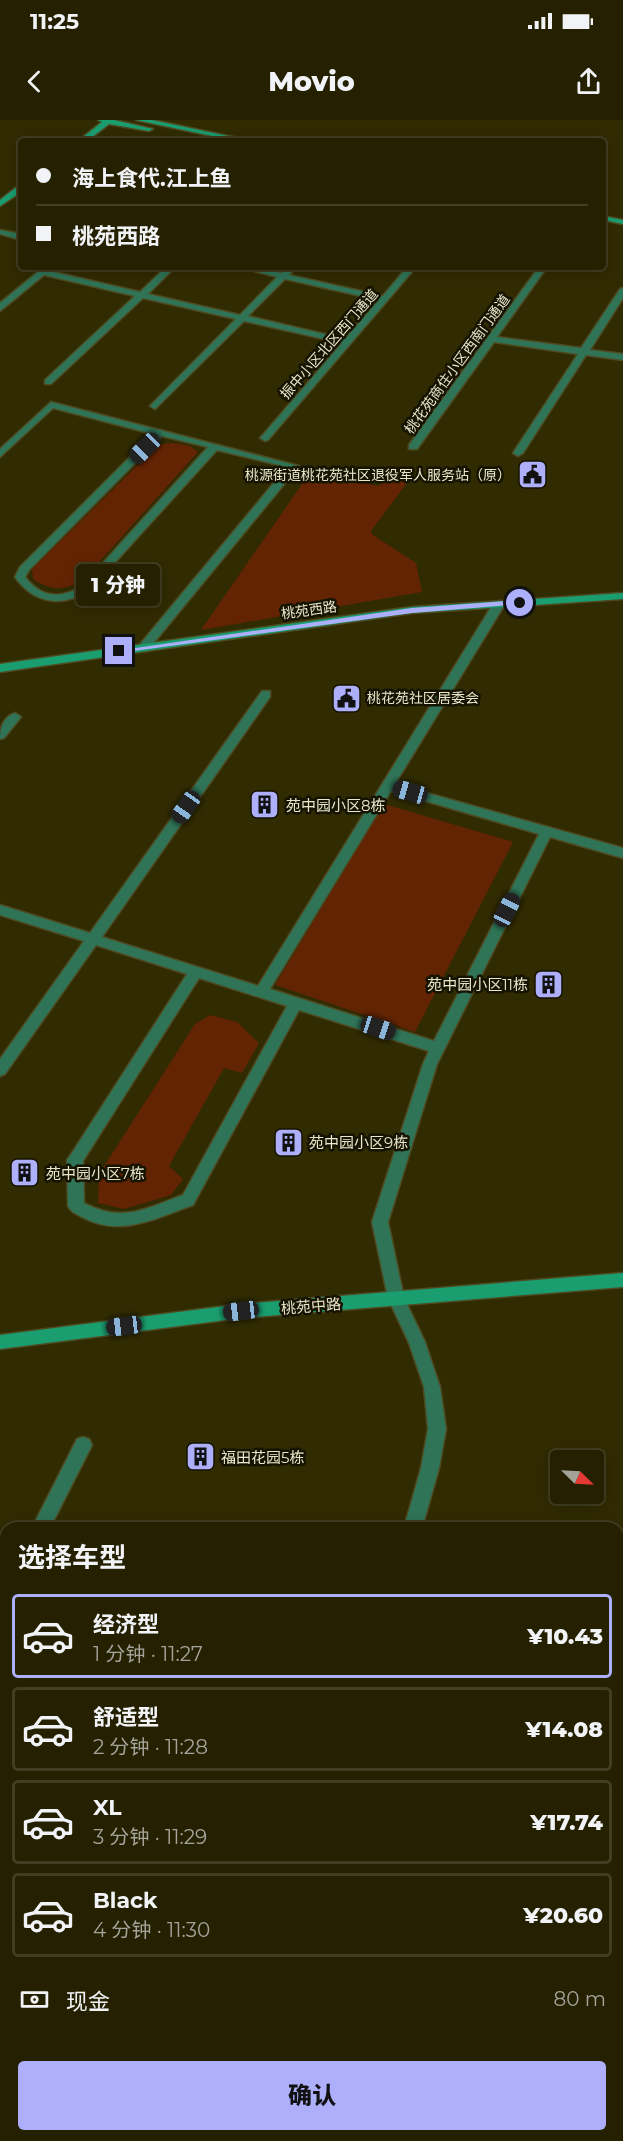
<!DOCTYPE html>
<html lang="zh">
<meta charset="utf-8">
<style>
body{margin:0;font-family:Montserrat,"Noto Sans SC",sans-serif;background:#302d0f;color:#f1f3f6;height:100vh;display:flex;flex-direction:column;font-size:22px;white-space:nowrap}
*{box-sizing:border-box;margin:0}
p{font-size:20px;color:#a3a399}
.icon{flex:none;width:33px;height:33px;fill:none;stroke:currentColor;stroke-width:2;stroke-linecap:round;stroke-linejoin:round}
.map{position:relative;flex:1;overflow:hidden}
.details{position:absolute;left:0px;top:1402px;width:624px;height:620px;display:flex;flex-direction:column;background:#242000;border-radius:18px 18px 0 0;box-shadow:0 3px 15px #0003,0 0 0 2px #413e22}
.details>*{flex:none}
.top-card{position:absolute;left:18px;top:18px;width:588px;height:132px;border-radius:6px;box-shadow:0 3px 15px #0003,0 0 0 2px #413e22;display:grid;align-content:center;height:132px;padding:0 18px;background:#242000}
.needle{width:39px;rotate:114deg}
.tools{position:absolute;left:550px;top:1330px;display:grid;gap:12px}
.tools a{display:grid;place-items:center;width:54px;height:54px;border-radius:6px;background:#242000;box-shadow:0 3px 15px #0003,0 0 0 2px #413e22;font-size:30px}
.end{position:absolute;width:27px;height:27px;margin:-14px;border:8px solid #adaffb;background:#111;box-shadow:0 0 0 3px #111}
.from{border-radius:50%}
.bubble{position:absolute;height:42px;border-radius:6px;background:#242000;box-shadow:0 3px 15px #0003,0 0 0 2px #413e22;font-size:20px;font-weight:800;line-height:42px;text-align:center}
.car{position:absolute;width:18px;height:36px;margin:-18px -9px;border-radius:8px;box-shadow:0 0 4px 2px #0007;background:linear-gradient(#222 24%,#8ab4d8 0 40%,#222 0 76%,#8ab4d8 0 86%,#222 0)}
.top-card b{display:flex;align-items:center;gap:21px;height:57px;font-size:22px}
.top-card b+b{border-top:2px solid #413e22}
.top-card i{width:15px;height:15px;background:#f1f3f6}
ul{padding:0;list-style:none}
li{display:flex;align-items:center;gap:18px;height:84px;margin:0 12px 9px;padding:0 6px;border:3px solid #413e22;border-radius:6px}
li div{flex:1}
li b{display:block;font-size:22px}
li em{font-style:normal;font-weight:800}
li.selected{border-color:#adaffb}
li>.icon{width:54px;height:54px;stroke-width:1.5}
h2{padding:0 18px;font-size:27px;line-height:72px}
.pay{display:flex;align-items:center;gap:15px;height:66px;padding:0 18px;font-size:22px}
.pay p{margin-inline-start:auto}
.action{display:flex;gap:12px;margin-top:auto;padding:12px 18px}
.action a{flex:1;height:69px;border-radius:6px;background:#adaffb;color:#111;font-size:24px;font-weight:800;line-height:69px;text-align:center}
.status{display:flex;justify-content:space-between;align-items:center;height:42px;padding:0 30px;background:#242000;direction:ltr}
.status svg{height:16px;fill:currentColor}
header{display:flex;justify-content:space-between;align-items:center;height:78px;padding:0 18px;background:#242000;font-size:27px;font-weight:800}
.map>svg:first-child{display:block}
</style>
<div class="status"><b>11:25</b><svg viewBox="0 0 49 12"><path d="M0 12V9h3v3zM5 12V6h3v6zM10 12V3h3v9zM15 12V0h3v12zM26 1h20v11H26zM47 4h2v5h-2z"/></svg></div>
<header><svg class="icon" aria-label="back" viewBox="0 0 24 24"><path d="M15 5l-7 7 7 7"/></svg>Movio<svg class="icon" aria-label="share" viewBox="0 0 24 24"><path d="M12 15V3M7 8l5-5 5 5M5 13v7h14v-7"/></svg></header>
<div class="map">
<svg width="623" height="2021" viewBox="0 0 623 2021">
<rect width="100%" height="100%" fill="#302b00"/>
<g fill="#632403">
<path d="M174 323 190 326 198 332 83 460C65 471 50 471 33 459L32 449 154 329 161 324Z"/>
<polygon points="311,351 378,366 386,360 410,359 371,411 373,415 416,443 422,472 201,510"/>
<polygon points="384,684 513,722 415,912 275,865"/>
<polygon points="210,895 237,902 259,923 242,953 224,948 169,1046 183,1059 171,1075 124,1089 98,1083 99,1054 195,904"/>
<polygon points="618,1600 623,1602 623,1678 618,1707"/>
<polygon points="6,1892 6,2016 238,2016 239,2021 0,2021 0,1895"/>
<polygon points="301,2016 556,2016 557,2021 302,2021"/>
</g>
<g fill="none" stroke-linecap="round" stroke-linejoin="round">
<defs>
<g id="lane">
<path d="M44 147H53L49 151 140 172 166 147H175L148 174 240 195 277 157 239 147H254L281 153 287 147H296L289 155 383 176 407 147H416L268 320 265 321 260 318 262 316 342 223 244 201 155 289 150 286 152 284 236 199 143 178 51 264H45V260L135 176 44 155 0 191V183ZM285 159 379 180 345 219 248 196Z"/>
<polygon points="539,147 547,147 497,217 581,228 620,169 623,168 623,178 590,230 623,234 623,240 586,235 523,333 518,336 513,333 578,234 494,222 417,329 409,329 409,325"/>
<path d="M51 282 299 346 147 531H139L137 528 287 347 217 330 90 470C62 488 34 484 15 457L20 447 153 314 53 288 0 337V329ZM162 316 208 327 82 466C61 479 41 478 25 457L29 450Z"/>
<path d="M499 481 505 484 395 664 623 728V738L550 717 437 944 388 1102 404 1178 425 1222 440 1267 446 1309 439 1348 422 1408H404L421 1348 428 1309 424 1267 409 1223 388 1178 372 1102 423 944 429 931 299 890 193 1085C157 1098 120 1118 82 1097 76 1094 71 1092 68 1086L67 1040 70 1036 187 854 96 825 5 954 0 956V939L84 821 0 795V785L90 813 262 571H270V577L102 817 258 866 493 484ZM391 671 539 714 434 921 270 869ZM199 858 287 886 183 1075C145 1089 122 1103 84 1083L83 1041Z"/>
<path d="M15 593 21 597 4 618 0 619C0 608 3 597 15 593Z"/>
<polygon points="83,1317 89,1319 92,1325 50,1408 32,1408 77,1319"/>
<polygon points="6,1471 6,1499 0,1501 0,1473"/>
<polygon points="623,1727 623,1774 618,1776 618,1729"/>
<polygon points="6,1852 6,1874 0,1877 0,1855"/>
<rect x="241" y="2016" width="22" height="5"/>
<polygon points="588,2016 610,2016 611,2021 589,2021"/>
</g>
<polygon id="street" points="0,110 21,114 21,120 0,114"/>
<g id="secondary">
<polygon points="98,0 114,0 153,9 149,11 109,4 87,21 78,21 102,2"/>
<polygon points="136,0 152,0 252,21 236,21"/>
<polygon points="18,66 21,66 21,72 0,86 0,80"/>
<polygon points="603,96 623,100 623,104 603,100"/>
<polygon points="623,473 623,479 412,493 0,552 0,544 412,487"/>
<polygon points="623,1153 623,1167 241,1198 0,1229 0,1215 241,1184"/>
</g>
</defs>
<use href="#lane" stroke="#4e4920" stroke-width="3"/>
<use href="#street" stroke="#4e4920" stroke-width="3"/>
<use href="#secondary" stroke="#4e4920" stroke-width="3"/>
<use href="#lane" fill="#2f7457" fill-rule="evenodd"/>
<use href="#street" fill="#2f7457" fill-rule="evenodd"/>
<use href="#secondary" fill="#1a9d6f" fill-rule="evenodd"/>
</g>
<polygon fill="#adaffb" points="520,480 522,484 412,493 119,533 115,531 412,488"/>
<defs>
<symbol id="civic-square" viewBox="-11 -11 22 22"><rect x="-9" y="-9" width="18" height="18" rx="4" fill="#adaffb" stroke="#161301"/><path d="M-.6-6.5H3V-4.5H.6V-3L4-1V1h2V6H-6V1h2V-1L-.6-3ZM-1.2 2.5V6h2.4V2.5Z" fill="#111"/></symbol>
<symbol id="building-square" viewBox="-11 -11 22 22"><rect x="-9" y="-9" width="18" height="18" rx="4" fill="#adaffb" stroke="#161301"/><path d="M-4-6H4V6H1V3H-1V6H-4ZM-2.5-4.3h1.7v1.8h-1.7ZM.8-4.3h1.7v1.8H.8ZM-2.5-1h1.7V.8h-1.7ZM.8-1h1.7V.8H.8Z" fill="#111"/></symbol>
</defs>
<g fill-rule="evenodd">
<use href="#civic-square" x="516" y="338" width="33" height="33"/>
<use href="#civic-square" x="330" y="562" width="33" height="33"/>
<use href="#building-square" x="248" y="668" width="33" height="33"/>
<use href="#building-square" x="532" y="848" width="33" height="33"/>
<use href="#building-square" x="272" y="1006" width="33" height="33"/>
<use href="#building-square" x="8" y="1036" width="33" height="33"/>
<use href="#building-square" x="184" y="1320" width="33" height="33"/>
</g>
<g text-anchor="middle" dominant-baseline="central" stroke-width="5" stroke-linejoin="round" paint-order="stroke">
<g font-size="14" fill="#e9e6ca" stroke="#161301">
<text transform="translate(329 224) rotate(-49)">振中小区北区西门通道</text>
<text transform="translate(457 244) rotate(-54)">桃花苑商住小区西南门通道</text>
<text transform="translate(309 490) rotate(-8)">桃苑西路</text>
</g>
<g font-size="14" fill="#e9e6ca" stroke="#161301" text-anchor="end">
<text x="511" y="355">桃源街道桃花苑社区退役军人服务站（原）</text>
<text x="367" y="578" text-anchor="start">桃花苑社区居委会</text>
</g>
<g font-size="15" fill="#e9e6ca" stroke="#161301" text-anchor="start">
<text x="286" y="685">苑中园小区8栋</text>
<text x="528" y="864" text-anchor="end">苑中园小区11栋</text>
<text x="309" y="1022">苑中园小区9栋</text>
<text x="46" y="1053">苑中园小区7栋</text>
<text x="221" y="1337">福田花园5栋</text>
</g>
<g font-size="15" fill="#e9e6ca" stroke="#161301">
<text transform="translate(311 1186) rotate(-5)">桃苑中路</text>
</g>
</g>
</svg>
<div class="tools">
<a><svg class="needle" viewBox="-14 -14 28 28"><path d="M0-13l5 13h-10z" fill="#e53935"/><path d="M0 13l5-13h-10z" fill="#a3a399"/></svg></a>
</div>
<i class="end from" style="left:520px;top:483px"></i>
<i class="end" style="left:119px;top:531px"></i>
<div class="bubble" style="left:76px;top:444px;width:84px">1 分钟</div>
<i class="car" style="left:145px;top:328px;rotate:225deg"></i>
<i class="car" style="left:410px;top:672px;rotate:286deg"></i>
<i class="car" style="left:186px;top:687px;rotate:215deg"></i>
<i class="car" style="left:507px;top:790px;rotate:27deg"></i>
<i class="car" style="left:378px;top:908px;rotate:108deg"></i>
<i class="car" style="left:241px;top:1191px;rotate:263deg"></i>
<i class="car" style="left:124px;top:1206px;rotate:263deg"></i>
<div class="top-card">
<b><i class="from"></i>海上食代.江上鱼</b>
<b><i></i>桃苑西路</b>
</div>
<section class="details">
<h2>选择车型</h2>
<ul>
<li class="selected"><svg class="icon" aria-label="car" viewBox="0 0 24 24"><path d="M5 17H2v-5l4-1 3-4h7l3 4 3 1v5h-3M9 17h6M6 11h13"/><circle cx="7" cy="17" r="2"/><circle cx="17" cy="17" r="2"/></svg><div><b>经济型</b><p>1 分钟 · 11:27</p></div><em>¥10.43</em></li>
<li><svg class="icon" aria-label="car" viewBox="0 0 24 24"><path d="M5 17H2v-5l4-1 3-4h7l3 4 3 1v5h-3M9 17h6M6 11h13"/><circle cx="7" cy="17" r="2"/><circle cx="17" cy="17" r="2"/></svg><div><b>舒适型</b><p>2 分钟 · 11:28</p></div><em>¥14.08</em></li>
<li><svg class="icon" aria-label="car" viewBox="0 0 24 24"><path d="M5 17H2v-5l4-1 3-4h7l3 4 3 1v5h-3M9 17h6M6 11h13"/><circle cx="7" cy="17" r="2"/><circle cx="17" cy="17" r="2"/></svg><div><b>XL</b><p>3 分钟 · 11:29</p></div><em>¥17.74</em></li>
<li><svg class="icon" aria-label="car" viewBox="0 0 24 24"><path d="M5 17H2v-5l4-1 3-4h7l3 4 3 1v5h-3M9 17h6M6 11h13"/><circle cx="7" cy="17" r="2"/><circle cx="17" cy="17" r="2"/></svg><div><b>Black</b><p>4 分钟 · 11:30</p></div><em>¥20.60</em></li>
</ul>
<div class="pay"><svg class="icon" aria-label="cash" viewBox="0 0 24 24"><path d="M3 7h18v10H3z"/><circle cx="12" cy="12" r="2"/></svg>现金<p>80 m</p></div>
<div class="action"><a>确认</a></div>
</section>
</div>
